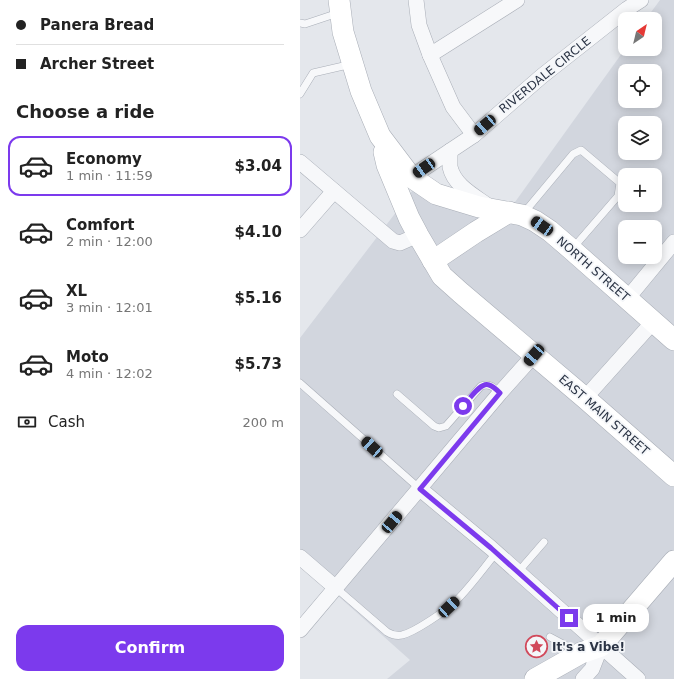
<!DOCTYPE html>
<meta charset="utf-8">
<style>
body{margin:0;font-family:"DejaVu Sans",sans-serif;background:#f2f2f2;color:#222;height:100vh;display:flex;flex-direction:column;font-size:15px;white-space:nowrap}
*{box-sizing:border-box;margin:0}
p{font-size:13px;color:#767676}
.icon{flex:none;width:22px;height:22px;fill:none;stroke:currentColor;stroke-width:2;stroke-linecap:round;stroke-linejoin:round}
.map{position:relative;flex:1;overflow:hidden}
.details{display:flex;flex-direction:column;background:#fff;width:300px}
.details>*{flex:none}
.banner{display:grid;align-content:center;height:88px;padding:0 16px;background:#fff}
.needle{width:26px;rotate:35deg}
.fabs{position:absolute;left:318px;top:12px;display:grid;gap:8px}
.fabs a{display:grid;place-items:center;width:44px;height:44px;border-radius:8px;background:#fff;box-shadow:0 2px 10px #0003;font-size:20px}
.end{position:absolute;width:18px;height:18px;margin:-9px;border:5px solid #7c3aed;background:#fff;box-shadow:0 0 0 2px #fff}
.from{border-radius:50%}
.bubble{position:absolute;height:28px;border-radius:12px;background:#fff;box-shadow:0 2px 10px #0003;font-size:13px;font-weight:800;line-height:28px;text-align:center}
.car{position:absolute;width:12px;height:24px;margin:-12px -6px;border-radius:5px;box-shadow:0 0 3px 1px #0007;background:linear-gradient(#222 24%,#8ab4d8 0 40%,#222 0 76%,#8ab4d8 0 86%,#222 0)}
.banner b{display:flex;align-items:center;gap:14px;height:38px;font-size:15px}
.banner b+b{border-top:1px solid #e0e0e0}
.banner i{width:10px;height:10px;background:#222}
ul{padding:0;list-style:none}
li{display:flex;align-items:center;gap:12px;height:60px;margin:0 8px 6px;padding:0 8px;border:2px solid transparent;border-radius:12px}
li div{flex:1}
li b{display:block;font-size:15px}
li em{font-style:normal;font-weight:800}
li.active{border-color:#7c3aed}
li>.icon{width:36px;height:36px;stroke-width:1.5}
h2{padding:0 16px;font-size:18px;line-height:48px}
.pay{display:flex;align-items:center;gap:10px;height:44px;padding:0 16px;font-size:15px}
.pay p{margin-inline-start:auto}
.action{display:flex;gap:8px;margin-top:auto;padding:8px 16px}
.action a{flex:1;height:46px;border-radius:12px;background:#7c3aed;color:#fff;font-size:16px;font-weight:800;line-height:46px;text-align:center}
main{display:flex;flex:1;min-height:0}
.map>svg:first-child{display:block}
</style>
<main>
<section class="details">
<div class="banner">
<b><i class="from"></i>Panera Bread</b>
<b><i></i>Archer Street</b>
</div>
<h2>Choose a ride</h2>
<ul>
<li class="active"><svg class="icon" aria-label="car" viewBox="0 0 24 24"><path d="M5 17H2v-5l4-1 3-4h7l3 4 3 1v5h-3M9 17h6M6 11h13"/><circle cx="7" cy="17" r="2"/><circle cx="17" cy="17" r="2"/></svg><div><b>Economy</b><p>1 min · 11:59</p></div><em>$3.04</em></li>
<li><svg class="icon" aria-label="car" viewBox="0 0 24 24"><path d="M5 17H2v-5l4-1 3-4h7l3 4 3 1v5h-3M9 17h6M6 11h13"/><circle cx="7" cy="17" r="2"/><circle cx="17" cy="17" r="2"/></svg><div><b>Comfort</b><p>2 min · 12:00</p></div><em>$4.10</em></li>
<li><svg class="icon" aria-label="car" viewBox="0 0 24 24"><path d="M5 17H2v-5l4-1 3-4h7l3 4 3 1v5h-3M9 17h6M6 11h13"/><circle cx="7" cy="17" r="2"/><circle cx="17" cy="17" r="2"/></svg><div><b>XL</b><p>3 min · 12:01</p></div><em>$5.16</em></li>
<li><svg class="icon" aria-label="car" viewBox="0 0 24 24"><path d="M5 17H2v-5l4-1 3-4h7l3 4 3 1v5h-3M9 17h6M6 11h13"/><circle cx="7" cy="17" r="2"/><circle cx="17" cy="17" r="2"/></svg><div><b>Moto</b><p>4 min · 12:02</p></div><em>$5.73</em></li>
</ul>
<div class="pay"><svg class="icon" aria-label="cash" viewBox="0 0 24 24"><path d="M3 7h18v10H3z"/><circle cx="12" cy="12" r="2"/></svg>Cash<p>200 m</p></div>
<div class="action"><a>Confirm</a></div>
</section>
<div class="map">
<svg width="374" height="679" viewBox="0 0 374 679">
<rect width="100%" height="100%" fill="#e4e7ec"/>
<path fill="#d2d6de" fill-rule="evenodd" d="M360 0H374V679H87L110 660 0 562V338L116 186 210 209 325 49H355V19H346ZM325 71H355V101H325ZM325 123H355V153H325ZM325 175H355V205H325ZM325 227H355V257H325Z"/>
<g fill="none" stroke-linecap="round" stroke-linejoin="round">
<defs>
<g id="lane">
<polyline points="0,23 5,24 38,13"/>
<polyline points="0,94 13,73 52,64"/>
<polyline points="223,214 273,154 281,150 320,183 318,196 273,248"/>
<polyline points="0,383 120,489"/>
<path d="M97 394 134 426 139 428 146 426 181 386C190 383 193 387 200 393"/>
<polyline points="218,572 244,542"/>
<path d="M36 588 87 632C92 635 97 636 102 635 115 632 147 610 156 601 171 586 183 569 196 553"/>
<polyline points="250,637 278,652"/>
</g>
<g id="street">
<polyline points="116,0 119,25 130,55 153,107 174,135"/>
<polyline points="130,55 217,0"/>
<path d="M150 151C150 156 150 162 150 167 154 185 173 195 187 205"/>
<polyline points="0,162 93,241 100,243 118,235"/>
<polyline points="111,177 174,135 242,76 327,9 341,0"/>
<polyline points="0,230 34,191"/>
<polyline points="327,299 374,242"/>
<polyline points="285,398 353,322"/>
<polyline points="120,489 191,548 338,679"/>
<polyline points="0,557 36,588"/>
<polyline points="0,630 200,393 234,355"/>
<polyline points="283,679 292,669 301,646"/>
</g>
<g id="secondary">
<polyline points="39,0 43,32 61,91 80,136 111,177 136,194 179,207 222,215 235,221 250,231 271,249 374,340"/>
<polyline points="84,152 87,165 109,218 118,235 142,276 161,293 285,398 374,476"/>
<polyline points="133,261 176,232 209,212"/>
<polyline points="235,679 281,653 301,646 374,561"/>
</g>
</defs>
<use href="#lane" stroke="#a9aeb7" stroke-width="8"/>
<use href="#street" stroke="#a9aeb7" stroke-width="16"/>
<use href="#secondary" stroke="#a9aeb7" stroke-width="22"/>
<use href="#lane" stroke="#f7f8fa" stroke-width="7"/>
<use href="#street" stroke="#f7f8fa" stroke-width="15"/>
<use href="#secondary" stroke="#fff" stroke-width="21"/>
</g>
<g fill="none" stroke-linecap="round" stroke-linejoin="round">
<path stroke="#7c3aed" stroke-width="5" d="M163 406C169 400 181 381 189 385 193 386 197 390 200 393L120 489 191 548 269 618"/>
</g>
<defs>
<symbol id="sight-ring" viewBox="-11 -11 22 22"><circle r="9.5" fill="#f4f6f9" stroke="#d1495b" stroke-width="1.5"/><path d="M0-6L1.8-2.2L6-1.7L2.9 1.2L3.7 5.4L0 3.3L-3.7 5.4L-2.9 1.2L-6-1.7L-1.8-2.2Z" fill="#d1495b"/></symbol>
</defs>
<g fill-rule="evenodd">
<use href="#sight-ring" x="224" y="634" width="25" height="25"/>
</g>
<g text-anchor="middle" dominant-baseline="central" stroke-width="3.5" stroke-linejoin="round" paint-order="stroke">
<g font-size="12" fill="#2b3445" stroke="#f4f6f9">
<text transform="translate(245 75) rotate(-39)">RIVERDALE CIRCLE</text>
<text transform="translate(293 269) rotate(41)">NORTH STREET</text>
<text transform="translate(304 415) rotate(41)">EAST MAIN STREET</text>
</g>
<g font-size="12" font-weight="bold" fill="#2b3445" stroke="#f4f6f9" text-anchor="start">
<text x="252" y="647">It's a Vibe!</text>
</g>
</g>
</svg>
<div class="fabs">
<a><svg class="needle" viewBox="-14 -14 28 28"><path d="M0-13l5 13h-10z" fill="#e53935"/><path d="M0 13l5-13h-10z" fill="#767676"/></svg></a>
<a><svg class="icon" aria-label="locate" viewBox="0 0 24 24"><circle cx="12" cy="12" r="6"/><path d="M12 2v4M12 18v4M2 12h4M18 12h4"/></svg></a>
<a><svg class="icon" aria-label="layers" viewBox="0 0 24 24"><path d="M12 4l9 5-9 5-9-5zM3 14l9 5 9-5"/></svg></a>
<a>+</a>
<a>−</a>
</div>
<i class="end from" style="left:163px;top:406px"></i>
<i class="end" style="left:269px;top:618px"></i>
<div class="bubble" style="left:283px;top:604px;width:66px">1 min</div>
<i class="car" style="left:185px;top:125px;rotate:229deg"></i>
<i class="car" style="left:124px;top:168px;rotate:236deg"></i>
<i class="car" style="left:242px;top:226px;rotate:304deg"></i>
<i class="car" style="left:234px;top:355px;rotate:221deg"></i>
<i class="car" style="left:72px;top:447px;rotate:312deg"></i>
<i class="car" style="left:92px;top:522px;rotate:40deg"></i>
<i class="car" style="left:149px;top:607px;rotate:47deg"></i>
</div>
</main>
